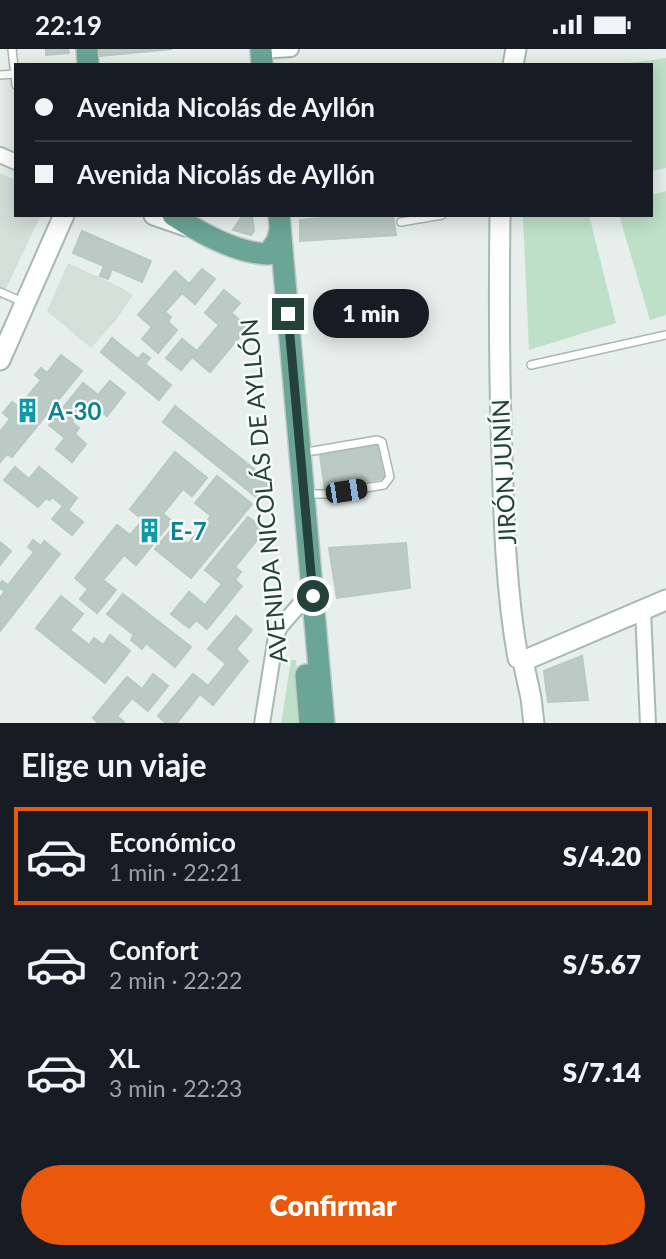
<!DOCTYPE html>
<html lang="es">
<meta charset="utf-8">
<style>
body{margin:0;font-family:Lato,sans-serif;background:#20242c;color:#f1f3f6;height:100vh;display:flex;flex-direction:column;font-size:26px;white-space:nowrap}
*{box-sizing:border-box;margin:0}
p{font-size:23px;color:#9ea1a6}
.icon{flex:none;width:38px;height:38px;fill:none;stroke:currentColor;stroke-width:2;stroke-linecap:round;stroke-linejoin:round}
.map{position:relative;height:674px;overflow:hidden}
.details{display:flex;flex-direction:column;background:#171b24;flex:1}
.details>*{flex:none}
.top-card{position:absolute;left:14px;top:14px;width:639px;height:154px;border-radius:0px;box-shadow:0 4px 18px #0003;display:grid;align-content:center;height:154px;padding:0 21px;background:#171b24}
.end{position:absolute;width:32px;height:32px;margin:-16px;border:9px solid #24423a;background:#fff;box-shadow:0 0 0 4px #fff}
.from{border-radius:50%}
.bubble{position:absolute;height:49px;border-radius:24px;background:#171b24;box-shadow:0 4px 18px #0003;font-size:23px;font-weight:800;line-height:49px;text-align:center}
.car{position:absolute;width:21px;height:42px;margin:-21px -10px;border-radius:9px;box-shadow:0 0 5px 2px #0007;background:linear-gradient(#222 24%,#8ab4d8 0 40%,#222 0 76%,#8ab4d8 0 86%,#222 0)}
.top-card b{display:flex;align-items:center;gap:24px;height:66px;font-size:26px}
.top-card b+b{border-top:2px solid #363941}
.top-card i{width:18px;height:18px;background:#f1f3f6}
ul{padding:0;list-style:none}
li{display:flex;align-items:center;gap:21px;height:98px;margin:0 14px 10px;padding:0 7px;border:4px solid transparent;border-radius:0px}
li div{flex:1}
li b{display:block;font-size:26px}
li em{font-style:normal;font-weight:800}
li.active{border-color:#ea580c}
li>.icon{width:63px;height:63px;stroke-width:1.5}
h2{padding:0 21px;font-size:32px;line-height:84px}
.primary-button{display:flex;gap:14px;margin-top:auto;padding:14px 21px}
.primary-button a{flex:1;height:80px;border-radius:42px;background:#ea580c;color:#fff;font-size:28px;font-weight:800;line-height:80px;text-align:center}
.status{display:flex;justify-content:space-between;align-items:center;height:49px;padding:0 35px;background:#171b24;direction:ltr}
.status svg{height:19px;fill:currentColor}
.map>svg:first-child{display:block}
</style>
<div class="status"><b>22:19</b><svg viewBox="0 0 49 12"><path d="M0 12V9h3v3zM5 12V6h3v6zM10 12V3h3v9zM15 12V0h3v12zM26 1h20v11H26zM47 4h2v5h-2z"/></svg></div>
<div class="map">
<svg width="666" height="675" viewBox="0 0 666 675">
<rect width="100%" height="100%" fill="#e6efeb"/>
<g fill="#d4dfda">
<polygon points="0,124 16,131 16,166 41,166 0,252"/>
<polygon points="68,214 122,239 133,246 116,271 91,299 47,262"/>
</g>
<g fill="#bfe0c8">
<polygon points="666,9 666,119 651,122 651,16 615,16"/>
<polygon points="666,142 666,266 650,271 619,166 651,166 651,146"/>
<polygon points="534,166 589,166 616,274 529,301 523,168"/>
<polygon points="291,611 296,611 300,674 281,675"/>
</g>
<g fill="#bbcac4" stroke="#b8c9c2" stroke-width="2">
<polygon points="46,0 68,0 69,4 46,6"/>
<polygon points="100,0 172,0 100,7"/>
<polygon points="243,166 252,166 254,182 251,186 233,181"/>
<polygon points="359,166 393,166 396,186 300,192 300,171"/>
<polygon points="82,182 151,212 142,233 112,220 108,230 100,227 104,217 73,204"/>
<polygon points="202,220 215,230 195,255 182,244 165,263 171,268 168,273 177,281 158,304 142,290 152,278 138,266 175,222 189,235"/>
<polygon points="224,241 240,254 231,264 248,278 210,323 192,308 181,321 166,309 182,290 197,302 219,276 205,264"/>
<polygon points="112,289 138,310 143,304 150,309 145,315 171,336 159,351 101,303"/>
<polygon points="61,306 82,322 12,408 7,405 0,413 0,383 10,370 3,364 12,353 19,358 41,331 35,326 41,319 47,324"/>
<polygon points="110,332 125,344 107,367 89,353 72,373 79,379 75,385 86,395 72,413 56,400 65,389 49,376 83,334 98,346"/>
<polygon points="175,357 274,436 261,452 163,373"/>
<polygon points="377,395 384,429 325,441 320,406"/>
<polygon points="175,403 207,429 192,447 183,440 163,465 172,472 136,516 124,506 103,531 116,541 97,564 80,550 88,540 75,529 117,476 130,486 143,471 130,460"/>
<polygon points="15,418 29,430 39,418 77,449 68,461 83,473 72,486 52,470 63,457 52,448 50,451 46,449 38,458 4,431"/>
<polygon points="217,427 252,455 191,529 155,500 171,481 188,495 211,467 195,454"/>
<polygon points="248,468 265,481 235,518 241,523 235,531 242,537 207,580 196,571 189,579 171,565 189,543 205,556 222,535 205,521"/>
<polygon points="33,491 41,497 44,492 60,505 0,582 0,549 5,542 0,539 0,535 2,532 8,536 34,503 28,498"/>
<polygon points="0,493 11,502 0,516"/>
<polygon points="406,494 410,539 337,549 329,499"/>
<polygon points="123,545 191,598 175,618 146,594 142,600 131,591 134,586 107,565"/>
<polygon points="61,547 83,565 70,581 89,596 94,589 103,596 110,586 130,602 105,634 36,579"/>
<polygon points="236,567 252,581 236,600 248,612 213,656 200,645 176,675 167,675 158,667 193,625 208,637 226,615 208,600"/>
<polygon points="582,607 588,651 548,653 544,622"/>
<polygon points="153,625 168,637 148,662 132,649 117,667 124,673 122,675 99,675 93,669 127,628 142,640"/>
</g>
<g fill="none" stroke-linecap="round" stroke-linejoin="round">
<defs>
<g id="service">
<polyline points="12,0 16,36"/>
<polyline points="0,26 16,25"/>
<polyline points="401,173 442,166"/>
<polyline points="0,243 25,254"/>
<polyline points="531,316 666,286"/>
<polyline points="301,404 377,391 382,393 390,428 384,436 327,445 305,445"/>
</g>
<g id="minor">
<polyline points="261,2 291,0"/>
<polyline points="0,106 16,113"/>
<polyline points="643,561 648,675"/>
<polyline points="262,675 276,587 280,578 300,555"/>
</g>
<g id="tertiary">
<polyline points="513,16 516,0"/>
<polyline points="154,166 186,177"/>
<path d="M500 166C499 247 499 326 502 407 504 474 506 543 518 609L523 612 531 649 534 675"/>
<polyline points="0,311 64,166"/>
<polyline points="523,612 666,551"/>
</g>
<g id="primary">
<polyline points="87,0 88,16"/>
<polyline points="261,0 262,16"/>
<path d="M173 166C200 184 235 204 268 205L277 192 280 182"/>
<polyline points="279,166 324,675"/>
<polyline points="306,626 310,675"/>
</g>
</defs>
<use href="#service" stroke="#a8b8b2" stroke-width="10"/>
<use href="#minor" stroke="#a8b8b2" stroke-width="18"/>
<use href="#tertiary" stroke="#a8b8b2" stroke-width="23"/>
<use href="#primary" stroke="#c2cac8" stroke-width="24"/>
<use href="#service" stroke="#fff" stroke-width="7"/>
<use href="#minor" stroke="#fff" stroke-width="14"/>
<use href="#tertiary" stroke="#fff" stroke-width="19"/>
<use href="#primary" stroke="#6aa596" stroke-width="21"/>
</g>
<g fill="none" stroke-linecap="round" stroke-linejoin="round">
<polyline stroke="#24423a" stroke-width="9" points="288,265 313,547"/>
</g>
<defs>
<symbol id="building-bare" viewBox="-9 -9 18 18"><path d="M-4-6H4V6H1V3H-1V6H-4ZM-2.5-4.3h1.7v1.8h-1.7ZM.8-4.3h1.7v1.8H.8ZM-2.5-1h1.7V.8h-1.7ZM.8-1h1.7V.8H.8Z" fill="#0f9aa8" stroke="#f7fbf9" stroke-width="2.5" paint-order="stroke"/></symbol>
</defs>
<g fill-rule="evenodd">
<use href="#building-bare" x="10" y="344" width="35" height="35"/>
<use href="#building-bare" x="132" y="464" width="35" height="35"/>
</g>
<g text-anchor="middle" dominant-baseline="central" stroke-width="5" stroke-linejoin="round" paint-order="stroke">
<g font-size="24" font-weight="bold" fill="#0d838f" stroke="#f7fbf9" text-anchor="start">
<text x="48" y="361">A-30</text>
<text x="170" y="481">E-7</text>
</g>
<g font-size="24" fill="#24423a" stroke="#f7fbf9">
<text transform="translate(503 423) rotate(-93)">JIRÓN JUNÍN</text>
<text transform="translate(263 442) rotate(-95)">AVENIDA NICOLÁS DE AYLLÓN</text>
</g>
</g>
</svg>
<i class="end from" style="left:313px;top:547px"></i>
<i class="end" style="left:288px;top:265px"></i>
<div class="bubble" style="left:313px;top:240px;width:116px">1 min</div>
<i class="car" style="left:346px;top:442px;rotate:81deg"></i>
<div class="top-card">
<b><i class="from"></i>Avenida Nicolás de Ayllón</b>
<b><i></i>Avenida Nicolás de Ayllón</b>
</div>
</div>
<section class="details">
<h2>Elige un viaje</h2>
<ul>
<li class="active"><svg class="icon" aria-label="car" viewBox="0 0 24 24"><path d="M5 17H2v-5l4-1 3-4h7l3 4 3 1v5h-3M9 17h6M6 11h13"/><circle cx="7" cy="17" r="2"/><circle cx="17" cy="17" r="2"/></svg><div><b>Económico</b><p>1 min · 22:21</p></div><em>S/4.20</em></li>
<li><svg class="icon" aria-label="car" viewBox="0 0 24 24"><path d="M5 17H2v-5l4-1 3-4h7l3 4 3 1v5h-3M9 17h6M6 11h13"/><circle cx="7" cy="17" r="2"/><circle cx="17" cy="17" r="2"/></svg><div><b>Confort</b><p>2 min · 22:22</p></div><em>S/5.67</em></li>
<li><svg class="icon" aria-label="car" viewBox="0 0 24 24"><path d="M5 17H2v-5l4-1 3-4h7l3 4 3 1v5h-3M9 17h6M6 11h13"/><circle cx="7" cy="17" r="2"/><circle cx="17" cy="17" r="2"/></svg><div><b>XL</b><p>3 min · 22:23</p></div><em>S/7.14</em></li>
</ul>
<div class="primary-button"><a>Confirmar</a></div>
</section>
